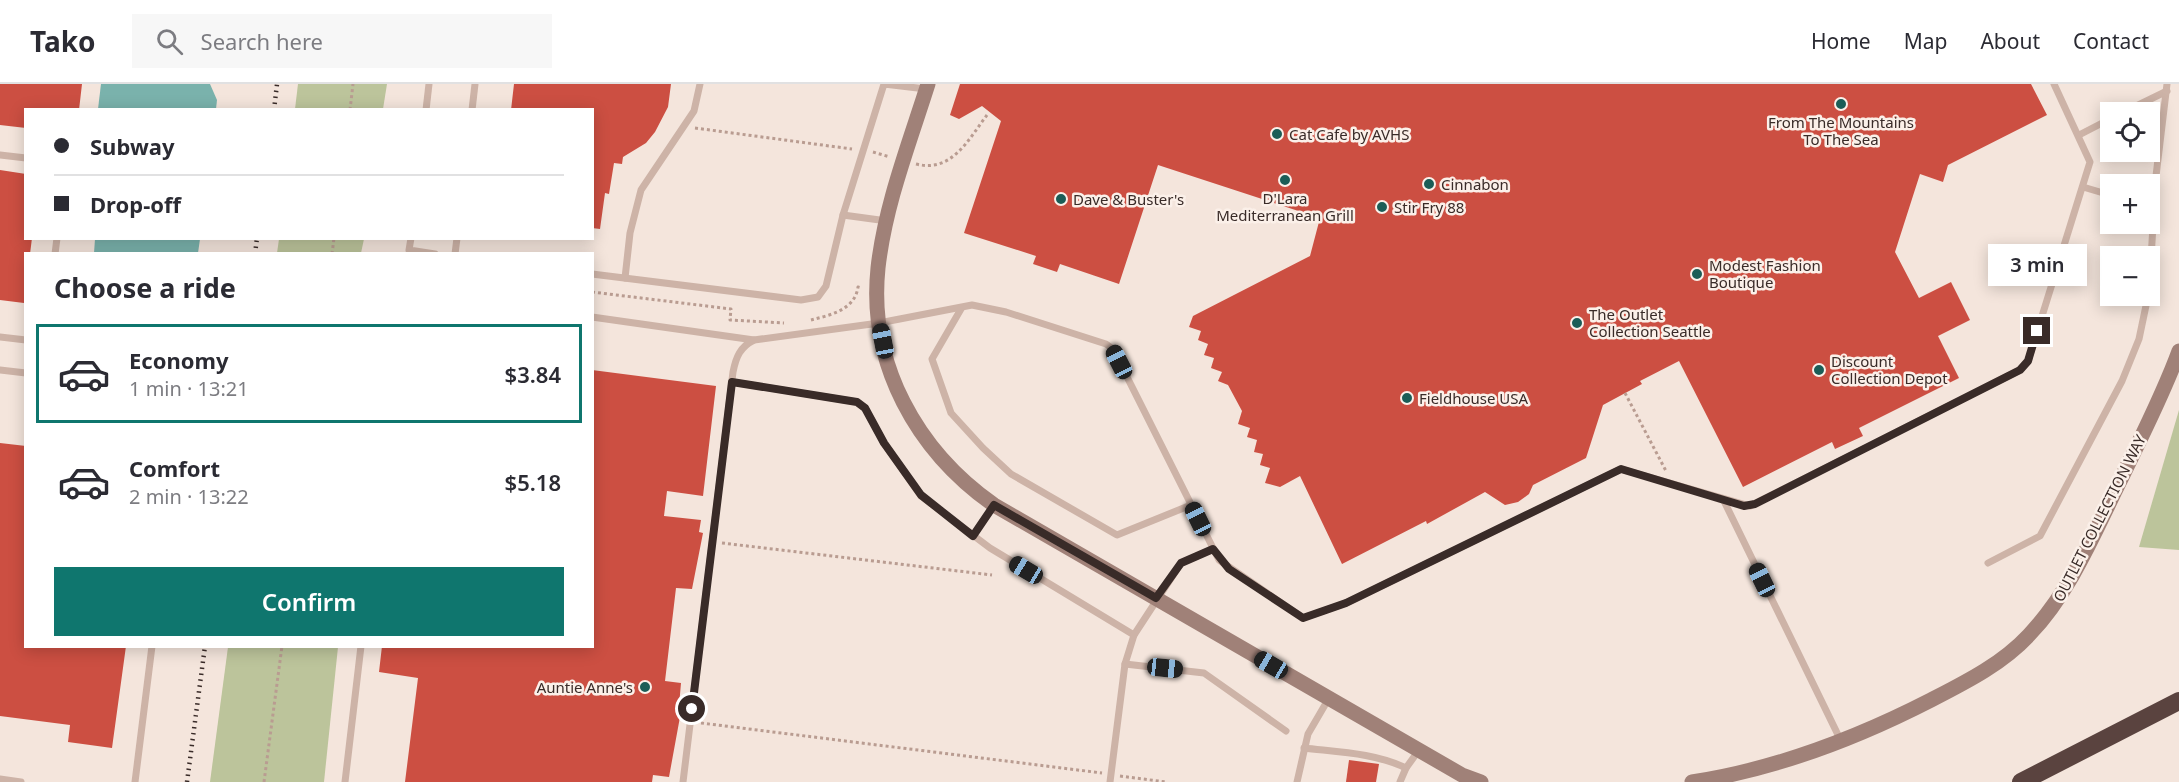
<!DOCTYPE html>
<meta charset="utf-8">
<style>
body{margin:0;font-family:"Noto Sans",sans-serif;background:#f7f7f7;color:#2b2b33;height:100vh;display:flex;flex-direction:column;font-size:22px;white-space:nowrap}
*{box-sizing:border-box;margin:0}
p{font-size:20px;color:#7c7c81}
.icon{flex:none;width:33px;height:33px;fill:none;stroke:currentColor;stroke-width:2;stroke-linecap:round;stroke-linejoin:round}
.map{position:relative;flex:1;overflow:hidden}
.drawer{position:absolute;left:24px;top:168px;width:570px;height:396px;display:flex;flex-direction:column;background:#fff;border-radius:0px;box-shadow:0 3px 15px #0003}
.drawer>*{flex:none}
.top-card{position:absolute;left:24px;top:24px;width:570px;height:132px;border-radius:0px;box-shadow:0 3px 15px #0003;display:grid;align-content:center;height:132px;padding:0 30px;background:#fff}
.tools{position:absolute;left:2100px;top:18px;display:grid;gap:12px}
.tools a{display:grid;place-items:center;width:60px;height:60px;border-radius:0px;background:#fff;box-shadow:0 3px 15px #0003;font-size:30px}
.end{position:absolute;width:27px;height:27px;margin:-14px;border:8px solid #392b28;background:#fff;box-shadow:0 0 0 3px #fff}
.from{border-radius:50%}
.bubble{position:absolute;height:42px;border-radius:0px;background:#fff;box-shadow:0 3px 15px #0003;font-size:20px;font-weight:600;line-height:42px;text-align:center}
.car{position:absolute;width:18px;height:36px;margin:-18px -9px;border-radius:8px;box-shadow:0 0 4px 2px #0007;background:linear-gradient(#222 24%,#8ab4d8 0 40%,#222 0 76%,#8ab4d8 0 86%,#222 0)}
.top-card b{display:flex;align-items:center;gap:21px;height:57px;font-size:22px}
.top-card b+b{border-top:2px solid #e1e1e2}
.top-card i{width:15px;height:15px;background:#2b2b33}
ul{padding:0;list-style:none}
li{display:flex;align-items:center;gap:18px;height:99px;margin:0 12px 9px;padding:0 18px;border:3px solid transparent;border-radius:0px}
li div{flex:1}
li b{display:block;font-size:22px}
li em{font-style:normal;font-weight:600}
li.selected{border-color:#0f766e}
li>.icon{width:54px;height:54px;stroke-width:1.5}
h2{padding:0 30px;font-size:27px;line-height:72px}
.button{display:flex;gap:12px;margin-top:auto;padding:12px 30px}
.button a{flex:1;height:69px;border-radius:0px;background:#0f766e;color:#fff;font-size:24px;font-weight:600;line-height:69px;text-align:center}
header{display:flex;align-items:center;gap:36px;box-sizing:border-box;height:84px;padding:0 30px;background:#fff;border-bottom:2px solid #e1e1e2}
header strong{font-size:28px}
nav{display:flex;gap:33px;margin-inline-start:auto;font-size:21px}
.search{width:420px;height:54px;background:#f7f7f7;display:flex;align-items:center;gap:15px;box-sizing:border-box;padding:0 21px;border-radius:0px;color:#7c7c81;font-size:22px}
.map>svg:first-child{display:block}
</style>
<header>
<strong>Tako</strong>
<div class="search"><svg class="icon" aria-label="search" viewBox="0 0 24 24"><circle cx="10" cy="10" r="6"/><path d="M15 15l6 6"/></svg>Search here</div>
<nav><a>Home</a><a>Map</a><a>About</a><a>Contact</a></nav>
</header>
<div class="map">
<svg width="2179" height="698" viewBox="0 0 2179 698">
<rect width="100%" height="100%" fill="#f4e5dc"/>
<g fill="#bcc49b">
<polygon points="298,0 387,0 383,25 295,25"/>
<polygon points="279,155 279,154 364,155 361,169 277,169"/>
<polygon points="2179,326 2179,466 2139,463"/>
<polygon points="228,563 338,563 324,698 210,698"/>
</g>
<g fill="#7ab2ac">
<polygon points="101,0 210,0 217,16 216,25 98,25"/>
<polygon points="95,155 95,154 200,155 198,169 94,169"/>
</g>
<g fill="#cc4f42">
<polygon points="0,0 82,0 79,26 26,26 26,44 0,41"/>
<polygon points="514,0 671,0 668,23 655,48 646,59 623,73 622,80 614,79 609,110 605,109 600,145 592,144 592,26 511,26"/>
<polygon points="960,0 2031,0 2047,31 1948,81 1943,98 1920,90 1895,168 1919,214 1951,198 1970,236 1938,252 1959,294 1859,344 1863,352 1835,365 1832,358 1743,403 1679,277 1640,297 1642,300 1603,321 1586,374 1533,401 1529,410 1518,418 1505,421 1485,408 1427,440 1426,437 1342,480 1300,392 1280,403 1265,399 1270,384 1260,381 1263,370 1254,368 1257,356 1247,353 1250,344 1238,340 1242,327 1228,301 1218,297 1222,288 1211,284 1214,274 1204,271 1208,260 1198,256 1201,247 1189,243 1193,232 1310,172 1320,134 1158,81 1119,200 1060,180 1057,188 1033,180 1036,172 964,149 1001,37 982,22 959,35 950,31"/>
<polygon points="0,86 26,90 26,154 32,154 30,170 26,170 24,219 0,216"/>
<polygon points="592,286 716,302 703,412 667,407 664,432 701,436 699,448 703,449 692,505 676,504 665,597 681,599 679,622 682,622 669,693 653,691 652,698 405,698 418,594 379,588 382,562 592,562"/>
<polygon points="0,359 26,362 26,562 126,562 112,664 68,658 70,641 0,632"/>
<polygon points="1349,676 1379,680 1376,698 1346,698"/>
</g>
<g fill="none" stroke-linecap="round" stroke-linejoin="round">
<g stroke="#b99c91" stroke-width="3" stroke-dasharray="3 3" stroke-linecap="butt">
<polyline points="350,26 353,0"/>
<polyline points="695,44 852,65"/>
<polyline points="873,68 890,73"/>
<path d="M916 80C952 89 968 56 987 31"/>
<polyline points="332,170 334,154"/>
<polyline points="592,208 731,225 730,236 784,239"/>
<path d="M811 236C830 231 855 226 858 203L862 204"/>
<polyline points="1625,309 1666,387"/>
<polyline points="722,459 992,491"/>
<polyline points="701,639 1102,689"/>
<polyline points="1120,692 1166,698"/>
<polyline points="264,698 282,562"/>
</g>
<g stroke="#cdb3a7" stroke-width="7">
<polyline points="426,26 429,0"/>
<polyline points="472,26 475,0"/>
<polyline points="2124,28 2167,7"/>
<polyline points="2079,51 2110,35"/>
<polyline points="0,71 26,74"/>
<polyline points="2083,103 2110,111"/>
<polyline points="843,131 887,137"/>
<polyline points="411,154 409,166 435,170"/>
<polyline points="55,170 57,154"/>
<polyline points="455,170 457,154"/>
<polyline points="592,190 801,216 818,213 826,202 843,131 884,0 926,5"/>
<polyline points="2150,191 2156,92 2167,0"/>
<polyline points="625,194 630,149 641,106 694,27 700,0"/>
<polyline points="961,225 932,275 951,329 983,364 1011,390 1117,451 1191,421"/>
<polyline points="592,233 754,256"/>
<polyline points="0,253 26,256"/>
<polyline points="0,286 26,289"/>
<polyline points="732,298 857,318 865,324 884,359 921,412 990,464 1134,551"/>
<polyline points="1723,415 1841,657"/>
<polyline points="973,452 994,421"/>
<polyline points="1988,479 2040,452 2122,297 2139,255 2148,212"/>
<polyline points="1125,580 1204,589 1286,647"/>
<path d="M1304 664C1338 668 1375 669 1406 684"/>
<polyline points="0,695 21,698"/>
<polyline points="135,698 152,562"/>
<polyline points="345,698 361,562"/>
<path d="M683 698 733 288C736 273 740 263 754 256L879 239 972 221 1006 228 1106 260 1113 265 1219 476 1303 534 1346 519 1621 385 1750 422 2020 286 2028 277 2090 78 2054 0"/>
<polyline points="1110,698 1125,580 1134,551 1181,479 1213,465"/>
<polyline points="1297,698 1308,650 1329,614"/>
<polyline points="1400,698 1406,684 1419,666"/>
</g>
<g stroke="#a08178" stroke-width="15">
<path d="M928 0C909 60 885 121 878 184 868 280 917 367 994 421L1462 691 1481 698"/>
<path d="M1692 698C1777 685 1855 655 1931 616 1966 598 2002 580 2029 551 2071 507 2094 449 2121 395 2141 353 2163 311 2179 267"/>
</g>
<polyline stroke="#5a433f" stroke-width="18" points="2021,698 2179,617"/>
<g stroke="#392b28" stroke-width="4.5" stroke-dasharray="1.5 4.5" stroke-linecap="butt">
<polyline points="274,26 277,0"/>
<polyline points="255,170 257,154"/>
<polyline points="187,698 205,562"/>
</g>
</g>
<g fill="none" stroke-linecap="round" stroke-linejoin="round">
<polyline stroke="#392b28" stroke-width="8" points="692,625 732,298 857,318 865,324 884,359 921,411 973,452 994,421 1156,514 1181,479 1213,465 1229,485 1303,534 1346,519 1621,385 1744,422 1755,420 2020,286 2028,277 2037,247"/>
</g>
<g fill="#1b5d57" stroke="#fbf0e9" stroke-width="2">
<circle cx="1841" cy="20" r="6"/>
<circle cx="1277" cy="50" r="6"/>
<circle cx="1285" cy="96" r="6"/>
<circle cx="1429" cy="100" r="6"/>
<circle cx="1061" cy="115" r="6"/>
<circle cx="1382" cy="123" r="6"/>
<circle cx="1697" cy="190" r="6"/>
<circle cx="1577" cy="239" r="6"/>
<circle cx="1819" cy="286" r="6"/>
<circle cx="1407" cy="314" r="6"/>
<circle cx="645" cy="603" r="6"/>
</g>
<g text-anchor="middle" dominant-baseline="central" stroke-width="5" stroke-linejoin="round" paint-order="stroke">
<g font-size="15" fill="#392b28" stroke="#fbf0e9" text-anchor="start">
<text x="1841" y="38" text-anchor="middle">From The Mountains<tspan x="1841" dy="17">To The Sea</tspan></text>
<text x="1289" y="50">Cat Cafe by AVHS</text>
<text x="1441" y="100">Cinnabon</text>
<text x="1285" y="114" text-anchor="middle">D'Lara<tspan x="1285" dy="17">Mediterranean Grill</tspan></text>
<text x="1073" y="115">Dave &amp; Buster's</text>
<text x="1394" y="123">Stir Fry 88</text>
<text x="1709" y="181">Modest Fashion<tspan x="1709" dy="17">Boutique</tspan></text>
<text x="1589" y="230">The Outlet<tspan x="1589" dy="17">Collection Seattle</tspan></text>
<text x="1831" y="277">Discount<tspan x="1831" dy="17">Collection Depot</tspan></text>
<text x="1419" y="314">Fieldhouse USA</text>
<text x="633" y="603" text-anchor="end">Auntie Anne's</text>
</g>
<g font-size="15" fill="#392b28" stroke="#fbf0e9">
<text transform="translate(2099 434) rotate(-63)">OUTLET COLLECTION WAY</text>
</g>
</g>
</svg>
<div class="tools">
<a><svg class="icon" aria-label="locate" viewBox="0 0 24 24"><circle cx="12" cy="12" r="6"/><path d="M12 2v4M12 18v4M2 12h4M18 12h4"/></svg></a>
<a>+</a>
<a>−</a>
</div>
<i class="end from" style="left:692px;top:625px"></i>
<i class="end" style="left:2037px;top:247px"></i>
<div class="bubble" style="left:1988px;top:160px;width:99px">3 min</div>
<i class="car" style="left:883px;top:257px;rotate:349deg"></i>
<i class="car" style="left:1119px;top:278px;rotate:333deg"></i>
<i class="car" style="left:1198px;top:435px;rotate:334deg"></i>
<i class="car" style="left:1026px;top:486px;rotate:301deg"></i>
<i class="car" style="left:1762px;top:496px;rotate:334deg"></i>
<i class="car" style="left:1271px;top:581px;rotate:300deg"></i>
<i class="car" style="left:1165px;top:584px;rotate:96deg"></i>
<div class="top-card">
<b><i class="from"></i>Subway</b>
<b><i></i>Drop-off</b>
</div>
<section class="drawer">
<h2>Choose a ride</h2>
<ul>
<li class="selected"><svg class="icon" aria-label="car" viewBox="0 0 24 24"><path d="M5 17H2v-5l4-1 3-4h7l3 4 3 1v5h-3M9 17h6M6 11h13"/><circle cx="7" cy="17" r="2"/><circle cx="17" cy="17" r="2"/></svg><div><b>Economy</b><p>1 min · 13:21</p></div><em>$3.84</em></li>
<li><svg class="icon" aria-label="car" viewBox="0 0 24 24"><path d="M5 17H2v-5l4-1 3-4h7l3 4 3 1v5h-3M9 17h6M6 11h13"/><circle cx="7" cy="17" r="2"/><circle cx="17" cy="17" r="2"/></svg><div><b>Comfort</b><p>2 min · 13:22</p></div><em>$5.18</em></li>
</ul>
<div class="button"><a>Confirm</a></div>
</section>
</div>
